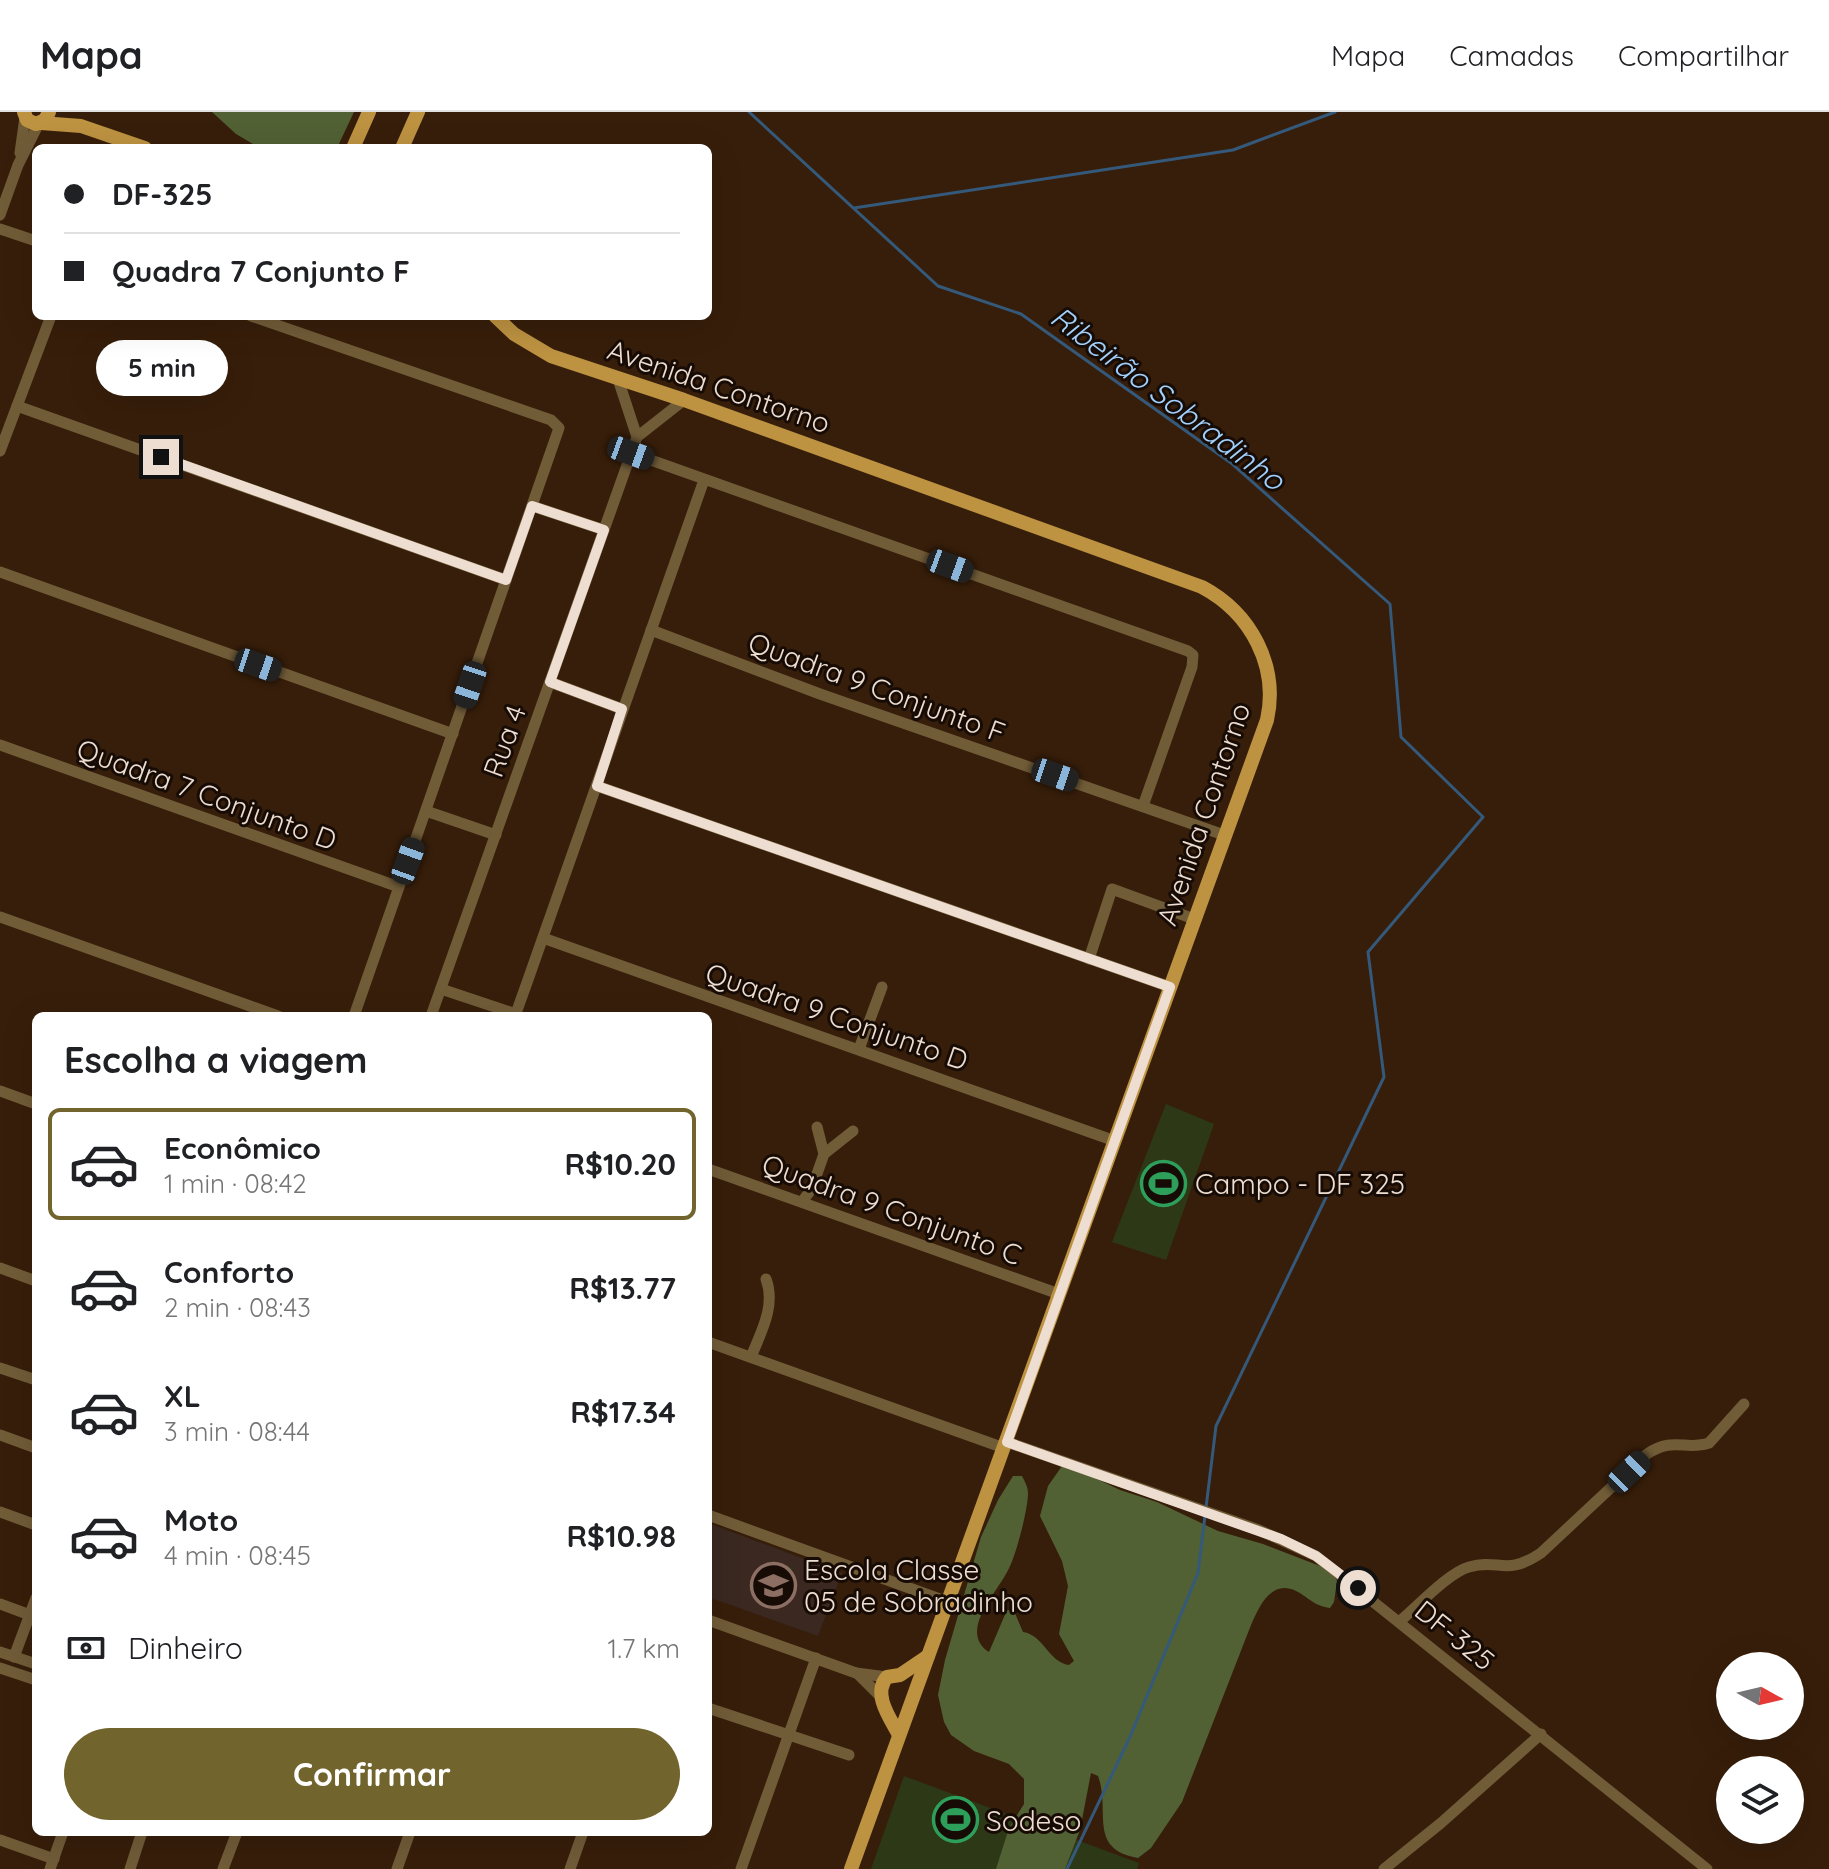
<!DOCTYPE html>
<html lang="pt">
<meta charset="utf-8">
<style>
body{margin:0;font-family:Quicksand,sans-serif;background:#f6f6f6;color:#202124;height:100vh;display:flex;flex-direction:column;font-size:30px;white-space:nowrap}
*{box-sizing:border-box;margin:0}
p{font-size:26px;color:#757577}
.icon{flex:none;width:44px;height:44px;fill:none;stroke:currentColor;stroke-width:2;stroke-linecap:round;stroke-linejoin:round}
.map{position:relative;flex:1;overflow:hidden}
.drawer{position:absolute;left:32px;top:900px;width:680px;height:824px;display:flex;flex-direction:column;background:#fff;border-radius:12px;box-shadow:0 8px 32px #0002}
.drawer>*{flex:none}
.banner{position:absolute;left:32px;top:32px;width:680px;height:176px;border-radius:12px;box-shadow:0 8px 32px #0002;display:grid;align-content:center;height:176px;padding:0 32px;background:#fff}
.needle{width:52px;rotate:98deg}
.buttons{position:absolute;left:1716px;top:1540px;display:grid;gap:16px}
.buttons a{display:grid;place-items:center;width:88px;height:88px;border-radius:50%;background:#fff;box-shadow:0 8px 32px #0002;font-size:40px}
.end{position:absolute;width:36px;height:36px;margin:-18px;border:10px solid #eeddd1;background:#111;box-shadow:0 0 0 4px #111}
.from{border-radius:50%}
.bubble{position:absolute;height:56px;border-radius:28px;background:#fff;box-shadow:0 8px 32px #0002;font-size:26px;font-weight:700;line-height:56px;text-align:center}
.car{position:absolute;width:24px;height:48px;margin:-24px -12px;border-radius:10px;box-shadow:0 0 6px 2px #0007;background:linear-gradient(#222 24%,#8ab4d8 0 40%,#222 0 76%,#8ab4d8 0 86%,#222 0)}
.banner b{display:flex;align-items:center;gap:28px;height:76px;font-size:30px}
.banner b+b{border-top:2px solid #e0e0e0}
.banner i{width:20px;height:20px;background:#202124}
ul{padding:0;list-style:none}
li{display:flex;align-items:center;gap:24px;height:112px;margin:0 16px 12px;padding:0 16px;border:4px solid transparent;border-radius:12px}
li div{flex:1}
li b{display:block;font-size:30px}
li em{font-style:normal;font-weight:700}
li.on{border-color:#71642c}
li>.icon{width:72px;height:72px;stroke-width:1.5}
h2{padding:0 32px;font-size:36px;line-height:96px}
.pay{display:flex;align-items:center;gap:20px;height:88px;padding:0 32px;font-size:30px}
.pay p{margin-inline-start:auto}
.primary-button{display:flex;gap:16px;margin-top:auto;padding:16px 32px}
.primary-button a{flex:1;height:92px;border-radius:48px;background:#71642c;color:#fff;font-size:32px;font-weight:700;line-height:92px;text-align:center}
header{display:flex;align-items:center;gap:48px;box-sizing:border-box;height:112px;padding:0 40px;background:#fff;border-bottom:2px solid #e0e0e0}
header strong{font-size:38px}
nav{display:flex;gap:44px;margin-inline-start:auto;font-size:28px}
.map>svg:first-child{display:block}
</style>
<header>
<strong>Mapa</strong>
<nav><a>Mapa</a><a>Camadas</a><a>Compartilhar</a></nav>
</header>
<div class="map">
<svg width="1829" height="1757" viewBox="0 0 1829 1757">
<rect width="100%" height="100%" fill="#371e0a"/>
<polygon fill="#3a2821" points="708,1411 842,1461 818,1524 708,1485"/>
<g fill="#2d3916">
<polygon points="1166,992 1214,1012 1166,1148 1112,1130"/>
<polygon points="773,1449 793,1456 780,1493 760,1487"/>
<polygon points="904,1664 1139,1751 1137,1757 871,1757"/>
</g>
<g fill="#516134">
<polygon points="212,0 354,0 337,36 260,36 236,22"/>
<path d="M1062 1354 1074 1356 1120 1378 1157 1390 1218 1419 1263 1432 1320 1454 1333 1462 1337 1469 1334 1490 1330 1496C1312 1493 1310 1486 1296 1479 1271 1467 1259 1495 1251 1513L1182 1690 1151 1736 1138 1746C1087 1737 1111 1699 1098 1664L1091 1661 1080 1718 1065 1757H996L1009 1716 1024 1692V1667L1009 1652 974 1639 951 1623 944 1610 938 1583 945 1548 981 1425 998 1388 1013 1364H1022C1025 1370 1028 1375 1028 1381 1028 1397 1017 1439 1010 1454 1001 1477 956 1519 989 1540L1007 1498 1014 1499 1023 1520C1044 1523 1048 1550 1069 1553L1074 1549 1059 1522 1068 1474 1062 1449 1040 1404 1048 1374Z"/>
</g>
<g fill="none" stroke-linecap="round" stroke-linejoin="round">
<g stroke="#34597b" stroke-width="3">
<polyline points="749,0 938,174 1021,202 1231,351 1390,492 1401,625 1483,705 1368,840 1384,965 1216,1314 1198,1461 1129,1627 1067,1757"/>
<polyline points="854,96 1233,38 1335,0"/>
</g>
<g stroke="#715c38" stroke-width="11">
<polyline points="20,41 25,5"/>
<polyline points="0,103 18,53 39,11"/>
<polyline points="0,117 36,129"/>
<polyline points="251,204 551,308 559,316 354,904"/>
<polyline points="618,267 637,325"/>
<polyline points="17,294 506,468"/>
<polyline points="0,339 51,204"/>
<polyline points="631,341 1188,539 1193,543 1192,555 1143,694"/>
<polyline points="532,394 604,418"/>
<polyline points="0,460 453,622"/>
<polyline points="651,518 820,582 1224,723"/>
<polyline points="550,570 622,597"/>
<polyline points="0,633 399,775"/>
<polyline points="597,674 1170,875"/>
<polyline points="426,699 496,723"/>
<polyline points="0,805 278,904"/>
<polyline points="543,826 1115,1029"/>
<polyline points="1089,847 1112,777 1194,807"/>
<polyline points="441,877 516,902"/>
<polyline points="431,904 637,325 684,288"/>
<path d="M515 904C579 726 640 547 704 368"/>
<polyline points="859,937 882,875"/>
<polyline points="0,979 36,992"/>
<polyline points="817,1015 824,1042"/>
<polyline points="708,1057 1059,1182"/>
<polyline points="802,1090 812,1076 824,1042 853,1019"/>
<polyline points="0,1156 36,1169"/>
<polyline points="708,1230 1004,1336"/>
<path d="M751 1245C761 1220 776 1194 766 1167"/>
<polyline points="0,1256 36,1268"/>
<polyline points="0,1323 36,1336"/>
<polyline points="1007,1330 1259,1418 1316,1444 1707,1757"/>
<polyline points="0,1400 36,1413"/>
<polyline points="708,1403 948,1490"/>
<polyline points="0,1492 30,1503"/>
<polyline points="708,1508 856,1561 887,1565"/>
<path d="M1400 1509C1418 1494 1448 1461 1469 1455 1500 1446 1505 1465 1541 1441L1647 1342C1674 1324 1685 1339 1709 1331L1744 1292"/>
<polyline points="0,1540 36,1552"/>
<polyline points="14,1545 36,1486"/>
<polyline points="0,1556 36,1568"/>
<polyline points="857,1561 880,1584"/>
<polyline points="708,1596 849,1643"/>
<polyline points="0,1728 54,1747"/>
<polyline points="50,1757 63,1720"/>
<polyline points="130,1757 142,1720"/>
<polyline points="223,1757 237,1720"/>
<polyline points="397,1757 410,1720"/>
<polyline points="570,1757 583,1720"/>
<polyline points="741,1757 816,1546"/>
<polyline points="1384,1757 1441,1711 1541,1622"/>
</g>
<g stroke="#bd9241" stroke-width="14">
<polyline points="24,0 27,8 36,12 45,8 49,0"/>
<polyline points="41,11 81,14 145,36"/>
<polyline points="353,36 369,0"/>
<polyline points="402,36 418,0"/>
<path d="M495 204 514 222 551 244 684 288 1202 475C1251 501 1279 554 1267 608L851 1757"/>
<path d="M899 1623C890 1606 872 1582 887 1565L900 1563 928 1544"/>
</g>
</g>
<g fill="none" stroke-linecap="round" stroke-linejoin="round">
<polyline stroke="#eeddd1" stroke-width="10" points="161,345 506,468 532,394 604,418 550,570 622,597 597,674 1170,875 1007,1330 1281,1427 1316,1444 1358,1476"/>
</g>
<defs>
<symbol id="stadium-ring" viewBox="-11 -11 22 22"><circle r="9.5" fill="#170c05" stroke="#2e9e5b" stroke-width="1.5"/><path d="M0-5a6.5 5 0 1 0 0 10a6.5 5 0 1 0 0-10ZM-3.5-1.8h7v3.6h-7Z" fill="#2e9e5b"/></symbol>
<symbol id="school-ring" viewBox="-11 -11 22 22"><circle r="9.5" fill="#170c05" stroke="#8d6e63" stroke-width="1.5"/><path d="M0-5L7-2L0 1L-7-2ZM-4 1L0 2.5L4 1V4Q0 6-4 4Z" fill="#8d6e63"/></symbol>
</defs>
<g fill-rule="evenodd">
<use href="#stadium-ring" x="1138" y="1046" width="51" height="51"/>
<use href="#school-ring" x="748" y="1448" width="51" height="51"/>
<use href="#stadium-ring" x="930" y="1682" width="51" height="51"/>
</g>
<g text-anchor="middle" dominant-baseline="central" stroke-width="6" stroke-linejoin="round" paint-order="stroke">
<g font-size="28" fill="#eeddd1" stroke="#170c05">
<text transform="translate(719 274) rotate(19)">Avenida Contorno</text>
<text transform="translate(877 575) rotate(20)">Quadra 9 Conjunto F</text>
<text transform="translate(504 629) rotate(-70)">Rua 4</text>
<text transform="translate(207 682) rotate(20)">Quadra 7 Conjunto D</text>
<text transform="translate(1203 702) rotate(-71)">Avenida Contorno</text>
<text transform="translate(837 904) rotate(19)">Quadra 9 Conjunto D</text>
<text transform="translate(892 1097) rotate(20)">Quadra 9 Conjunto C</text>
<text transform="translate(1455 1523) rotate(39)">DF-325</text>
</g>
<g font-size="28" fill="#eeddd1" stroke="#170c05" text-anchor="start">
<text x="1195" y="1071">Campo - DF 325</text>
<text x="804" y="1457">Escola Classe<tspan x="804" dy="32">05 de Sobradinho</tspan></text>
<text x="986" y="1708">Sodeso</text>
</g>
<g font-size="30" font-style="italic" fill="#a1d0fd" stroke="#170c05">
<text transform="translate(1168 286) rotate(37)">Ribeirão Sobradinho</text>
</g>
</g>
</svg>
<div class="buttons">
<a><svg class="needle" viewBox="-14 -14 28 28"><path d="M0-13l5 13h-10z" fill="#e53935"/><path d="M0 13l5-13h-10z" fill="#757577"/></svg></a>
<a><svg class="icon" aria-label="layers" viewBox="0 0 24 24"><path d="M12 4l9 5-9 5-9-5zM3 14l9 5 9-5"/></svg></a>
</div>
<i class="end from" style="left:1358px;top:1476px"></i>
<i class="end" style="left:161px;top:345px"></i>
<div class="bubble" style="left:96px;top:228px;width:132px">5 min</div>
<i class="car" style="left:631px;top:341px;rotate:110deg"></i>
<i class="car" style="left:950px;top:454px;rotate:110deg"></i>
<i class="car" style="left:258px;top:553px;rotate:109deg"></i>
<i class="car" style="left:470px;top:573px;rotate:199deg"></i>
<i class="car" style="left:1055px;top:663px;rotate:109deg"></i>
<i class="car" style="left:408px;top:749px;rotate:20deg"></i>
<i class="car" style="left:1629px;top:1360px;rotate:46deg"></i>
<div class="banner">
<b><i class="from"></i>DF-325</b>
<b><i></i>Quadra 7 Conjunto F</b>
</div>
<section class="drawer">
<h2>Escolha a viagem</h2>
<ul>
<li class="on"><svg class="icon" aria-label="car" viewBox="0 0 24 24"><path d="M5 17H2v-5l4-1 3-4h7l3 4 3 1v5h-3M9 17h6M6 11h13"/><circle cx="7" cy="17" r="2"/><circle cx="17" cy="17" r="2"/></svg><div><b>Econômico</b><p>1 min · 08:42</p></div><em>R$10.20</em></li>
<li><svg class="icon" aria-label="car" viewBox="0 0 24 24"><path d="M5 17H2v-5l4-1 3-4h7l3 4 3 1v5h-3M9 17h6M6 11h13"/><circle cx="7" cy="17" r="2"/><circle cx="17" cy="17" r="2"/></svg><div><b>Conforto</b><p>2 min · 08:43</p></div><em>R$13.77</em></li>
<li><svg class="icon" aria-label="car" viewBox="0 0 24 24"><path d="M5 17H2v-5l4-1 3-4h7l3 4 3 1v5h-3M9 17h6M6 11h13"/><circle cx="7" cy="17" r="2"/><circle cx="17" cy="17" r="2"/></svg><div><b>XL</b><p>3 min · 08:44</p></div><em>R$17.34</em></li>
<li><svg class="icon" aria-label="car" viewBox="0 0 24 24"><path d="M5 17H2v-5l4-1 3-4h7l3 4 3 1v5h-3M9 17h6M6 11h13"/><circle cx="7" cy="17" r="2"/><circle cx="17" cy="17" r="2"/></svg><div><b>Moto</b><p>4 min · 08:45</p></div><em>R$10.98</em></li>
</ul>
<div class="pay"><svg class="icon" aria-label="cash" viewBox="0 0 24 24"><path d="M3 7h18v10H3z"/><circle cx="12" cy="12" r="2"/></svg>Dinheiro<p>1.7 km</p></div>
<div class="primary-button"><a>Confirmar</a></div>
</section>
</div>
